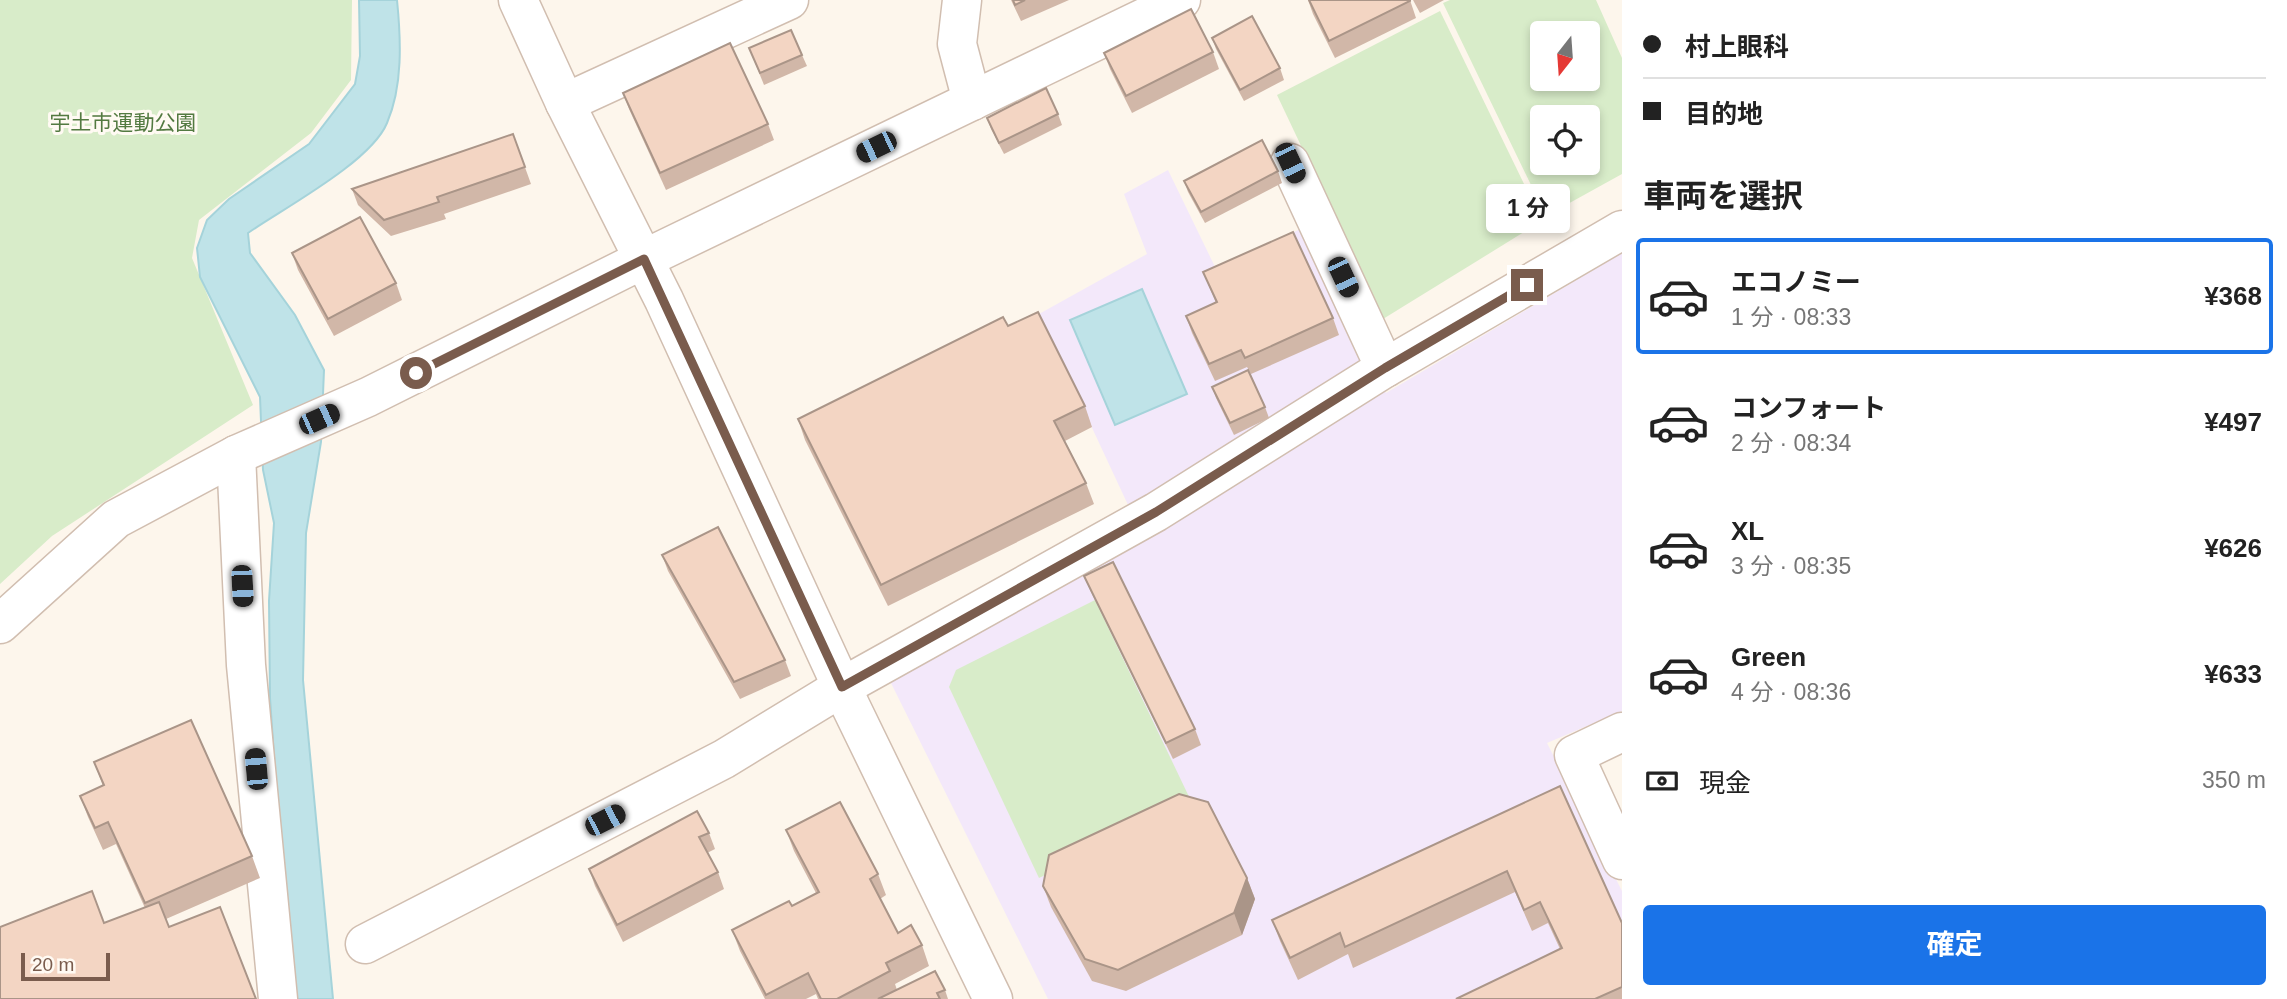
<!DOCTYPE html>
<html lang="ja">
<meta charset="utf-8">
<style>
body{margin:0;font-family:Helvetica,"Noto Sans JP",sans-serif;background:#f6f6f6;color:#222;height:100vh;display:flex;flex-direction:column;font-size:26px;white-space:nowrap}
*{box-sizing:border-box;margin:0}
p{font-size:23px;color:#767676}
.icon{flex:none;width:38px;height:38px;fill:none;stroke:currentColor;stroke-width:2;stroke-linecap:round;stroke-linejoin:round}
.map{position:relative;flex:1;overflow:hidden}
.panel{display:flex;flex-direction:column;background:#fff;width:665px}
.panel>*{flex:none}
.banner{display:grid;align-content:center;height:154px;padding:0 21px;background:#fff}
.needle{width:46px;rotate:197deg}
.controls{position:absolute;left:1530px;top:21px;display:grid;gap:14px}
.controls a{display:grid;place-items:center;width:70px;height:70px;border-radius:7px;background:#fff;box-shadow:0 4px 10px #0003;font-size:35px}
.scale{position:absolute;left:21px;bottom:18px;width:89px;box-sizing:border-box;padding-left:7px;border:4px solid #7a5c4d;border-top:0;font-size:19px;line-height:24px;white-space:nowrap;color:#7a5c4d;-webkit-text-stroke:5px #fffaf3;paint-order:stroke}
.end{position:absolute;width:32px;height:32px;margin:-16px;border:9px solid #7a5c4d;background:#fff;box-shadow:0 0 0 4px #fff}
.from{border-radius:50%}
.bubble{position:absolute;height:49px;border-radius:7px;background:#fff;box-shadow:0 4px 10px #0003;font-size:23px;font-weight:700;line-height:49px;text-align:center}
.car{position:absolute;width:21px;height:42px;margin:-21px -10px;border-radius:9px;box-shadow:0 0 5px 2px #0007;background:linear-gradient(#222 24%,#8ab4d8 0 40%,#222 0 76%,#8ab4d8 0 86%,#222 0)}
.banner b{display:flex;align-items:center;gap:24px;height:66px;font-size:26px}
.banner b+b{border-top:2px solid #e0e0e0}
.banner i{width:18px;height:18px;background:#222}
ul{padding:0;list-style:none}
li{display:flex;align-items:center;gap:21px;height:116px;margin:0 14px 10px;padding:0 7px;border:4px solid transparent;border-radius:7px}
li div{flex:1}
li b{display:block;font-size:26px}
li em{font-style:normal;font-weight:700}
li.selected{border-color:#1a73e8}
li>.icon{width:63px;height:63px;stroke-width:1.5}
h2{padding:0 21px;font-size:32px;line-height:84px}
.pay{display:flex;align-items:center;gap:18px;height:77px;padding:0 21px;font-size:26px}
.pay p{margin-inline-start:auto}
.button{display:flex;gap:14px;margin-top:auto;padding:14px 21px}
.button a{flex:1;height:80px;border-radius:7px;background:#1a73e8;color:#fff;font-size:28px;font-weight:700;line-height:80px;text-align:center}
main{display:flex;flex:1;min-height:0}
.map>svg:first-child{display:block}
</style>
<main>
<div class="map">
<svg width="1622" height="999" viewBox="0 0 1622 999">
<rect width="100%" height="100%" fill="#fdf6ec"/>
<polygon fill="#f3e8fa" points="1168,170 1217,271 1306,226 1386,393 1622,253 1622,711 1547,743 1622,891 1622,999 1048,999 888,677 1142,535 1039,314 1147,254 1124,194"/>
<g fill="#d8ecc9" fill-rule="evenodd">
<polygon points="0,0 352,0 351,80 311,133 199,220 192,258 253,405 52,536 0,584"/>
<path d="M1450 0H1596L1622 58V174L1546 216 1443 3ZM1587 33V79H1542V33ZM1587 117V163H1542V117Z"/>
<polygon points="1440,11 1542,221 1383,319 1277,95"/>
<polygon points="1095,600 1192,803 1039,878 949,687 956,670"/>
</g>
<g fill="#bfe3e8" stroke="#a5d3da" stroke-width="2">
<path d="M359 0H397C401 40 403 86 387 123 371 162 284 208 248 233L250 253 295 315 324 370 321 442 306 533 303 680 333 999H296L284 902 270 698 269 601 274 523 263 470 260 397 200 277 197 248 207 220 229 199 309 144 355 84 360 56Z"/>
<polygon points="1142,289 1187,394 1115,425 1070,320"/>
</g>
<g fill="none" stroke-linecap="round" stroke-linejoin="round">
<defs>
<g id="minor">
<polyline points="518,0 565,103 664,300 851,707 993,999"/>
<polyline points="962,0 957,44 972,101"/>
<polyline points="565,103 789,0"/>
<polyline points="1290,163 1385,368"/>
<polyline points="236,455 246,665 278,999"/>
<polyline points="0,624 116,519 236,455 368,397 644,259 1181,0"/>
<polyline points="1622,732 1574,755 1622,860"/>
<polyline points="365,944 724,759 842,687 1156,512 1385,368 1622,230"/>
</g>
</defs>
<use href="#minor" stroke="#d1beb0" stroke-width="41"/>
<use href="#minor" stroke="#fff" stroke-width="38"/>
</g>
<g fill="#d1b7a8">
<polygon points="1011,0 1069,0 1021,21"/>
<polygon points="1308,0 1410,0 1416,18 1335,58 1313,14"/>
<polygon points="1413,0 1444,0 1420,13"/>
<polygon points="1212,38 1280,68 1284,80 1244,101 1216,49"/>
<polygon points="749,48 802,55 807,66 764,85"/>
<polygon points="1213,52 1219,69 1132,113 1110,69 1104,53"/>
<polygon points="623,93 768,124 774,140 666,190 629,109"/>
<polygon points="1058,114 1062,125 1004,154 991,129 987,118"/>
<polygon points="513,134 531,184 444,214 446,219 391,236 358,205 352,189"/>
<polygon points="1278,171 1282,183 1205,223 1188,192 1184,181"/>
<polygon points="292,253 396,283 402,300 334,336 298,270"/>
<polygon points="1203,272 1333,318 1339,335 1251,374 1247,367 1215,381 1192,333 1186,316 1216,303"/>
<polygon points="1008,326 1085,406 1092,427 1065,441 1086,483 1094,504 888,606 805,440 798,419"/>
<polygon points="1212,387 1265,407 1269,418 1234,435 1216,398"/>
<polygon points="662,555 785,660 791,676 740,699 668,571"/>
<polygon points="1084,576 1195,729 1201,745 1173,759 1091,592"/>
<polygon points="94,762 252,856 260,878 166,919 169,927 256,999 104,923 145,908 116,844 103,850 88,817 80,796 103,786"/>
<polygon points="1560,786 1622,923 1622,999 1456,999 1560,949 1548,923 1532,931 1515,892 1353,968 1348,954 1298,980 1280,941 1272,920"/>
<polygon points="786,830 878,874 886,895 880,899 898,933 922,945 929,966 895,984 897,990 945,990 948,999 818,999 816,994 806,999 765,999 740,951 732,930 792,906 816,893 794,851"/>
<polygon points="709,833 715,849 707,853 718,872 724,889 623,942 595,886 589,869"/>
<polygon points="1247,878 1255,899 1242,935 1126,991 1092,981 1051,907 1043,886"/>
</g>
<polygon fill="#aa9588" points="1247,878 1255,899 1242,935 1234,913"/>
<g fill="#f3d5c3" stroke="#aa9588" stroke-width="2">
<polygon points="1013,0 1025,0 1015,5"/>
<polygon points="1309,0 1410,0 1410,1 1329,41"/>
<polygon points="1191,9 1213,52 1126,96 1104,53"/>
<polygon points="1252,16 1280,68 1240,90 1212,38"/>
<polygon points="791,30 802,55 760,73 749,48"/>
<polygon points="730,43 768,124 660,173 623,93"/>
<polygon points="1046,88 1058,114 999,143 987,118"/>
<polygon points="513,134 525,167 437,197 439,202 384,220 352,189"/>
<polygon points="1262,140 1278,171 1201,212 1184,181"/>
<polygon points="360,217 396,283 328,319 292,253"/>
<polygon points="1293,232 1333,318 1245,358 1241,350 1209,364 1186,316 1217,302 1203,272"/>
<polygon points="1038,312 1085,406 1054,421 1086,483 881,585 798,419 1003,317 1008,326"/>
<polygon points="1248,370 1265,407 1230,423 1212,387"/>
<polygon points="718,527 785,660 734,682 662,555"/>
<polygon points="1113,562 1195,729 1166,743 1084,576"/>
<polygon points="191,720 252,856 145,903 108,822 95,828 80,796 104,785 94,762"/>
<polygon points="1560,786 1622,923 1622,987 1595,999 1456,999 1562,948 1540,902 1524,910 1507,871 1345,947 1340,933 1290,958 1272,920"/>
<polygon points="1179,794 1208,802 1247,878 1234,913 1118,970 1085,959 1043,886 1049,855"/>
<polygon points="840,802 878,874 870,879 898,933 911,925 922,945 886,963 890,971 837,999 821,999 808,973 766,995 732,930 789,901 792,906 819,892 786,830"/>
<polygon points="697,811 709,833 699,837 718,872 617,925 589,869"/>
<polygon points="92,891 104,923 159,902 169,927 220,907 256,999 0,999 0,927"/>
<polygon points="935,971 945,990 937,993 940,999 878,999"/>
</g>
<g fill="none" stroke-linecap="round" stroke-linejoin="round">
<polyline stroke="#7a5c4d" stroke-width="9" points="416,373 644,259 842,687 1156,512 1385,368 1527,285"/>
</g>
<g text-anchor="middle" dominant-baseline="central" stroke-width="6" stroke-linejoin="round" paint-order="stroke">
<g font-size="21" fill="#537a41" stroke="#fffaf3">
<text x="123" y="122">宇土市運動公園</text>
</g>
</g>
</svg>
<div class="controls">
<a><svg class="needle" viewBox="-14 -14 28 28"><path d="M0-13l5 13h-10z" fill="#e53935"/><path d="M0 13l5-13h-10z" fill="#767676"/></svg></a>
<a><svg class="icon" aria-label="locate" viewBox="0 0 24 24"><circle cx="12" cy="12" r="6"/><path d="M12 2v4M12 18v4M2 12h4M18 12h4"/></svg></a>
</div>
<div class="scale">20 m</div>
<i class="end from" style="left:416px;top:373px"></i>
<i class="end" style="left:1527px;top:285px"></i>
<div class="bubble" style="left:1486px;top:184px;width:84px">1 分</div>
<i class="car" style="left:876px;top:147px;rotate:244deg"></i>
<i class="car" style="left:1290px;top:163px;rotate:155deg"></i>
<i class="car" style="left:1343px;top:277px;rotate:155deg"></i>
<i class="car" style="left:319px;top:419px;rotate:66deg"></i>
<i class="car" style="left:242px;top:586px;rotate:177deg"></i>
<i class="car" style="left:256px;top:769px;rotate:355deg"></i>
<i class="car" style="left:605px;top:820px;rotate:63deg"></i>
</div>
<section class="panel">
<div class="banner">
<b><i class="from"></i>村上眼科</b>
<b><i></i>目的地</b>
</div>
<h2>車両を選択</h2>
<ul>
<li class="selected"><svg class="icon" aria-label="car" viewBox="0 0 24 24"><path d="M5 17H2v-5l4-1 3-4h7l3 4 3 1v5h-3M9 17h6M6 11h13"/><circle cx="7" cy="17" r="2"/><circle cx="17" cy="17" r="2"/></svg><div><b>エコノミー</b><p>1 分 · 08:33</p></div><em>¥368</em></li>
<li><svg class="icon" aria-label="car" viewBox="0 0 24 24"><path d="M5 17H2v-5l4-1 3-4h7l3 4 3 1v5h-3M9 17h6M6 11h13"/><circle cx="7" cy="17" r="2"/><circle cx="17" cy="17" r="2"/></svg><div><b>コンフォート</b><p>2 分 · 08:34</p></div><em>¥497</em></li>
<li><svg class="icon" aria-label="car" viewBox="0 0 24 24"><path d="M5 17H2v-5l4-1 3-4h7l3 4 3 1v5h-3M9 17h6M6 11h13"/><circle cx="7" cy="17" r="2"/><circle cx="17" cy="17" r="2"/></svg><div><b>XL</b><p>3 分 · 08:35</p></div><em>¥626</em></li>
<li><svg class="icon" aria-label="car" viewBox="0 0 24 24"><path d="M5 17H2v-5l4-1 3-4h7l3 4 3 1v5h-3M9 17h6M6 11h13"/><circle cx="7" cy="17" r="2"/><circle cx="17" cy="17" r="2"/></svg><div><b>Green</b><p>4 分 · 08:36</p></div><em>¥633</em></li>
</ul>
<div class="pay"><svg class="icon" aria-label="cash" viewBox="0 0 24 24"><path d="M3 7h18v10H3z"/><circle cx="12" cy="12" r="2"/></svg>現金<p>350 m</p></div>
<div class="button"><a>確定</a></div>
</section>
</main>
